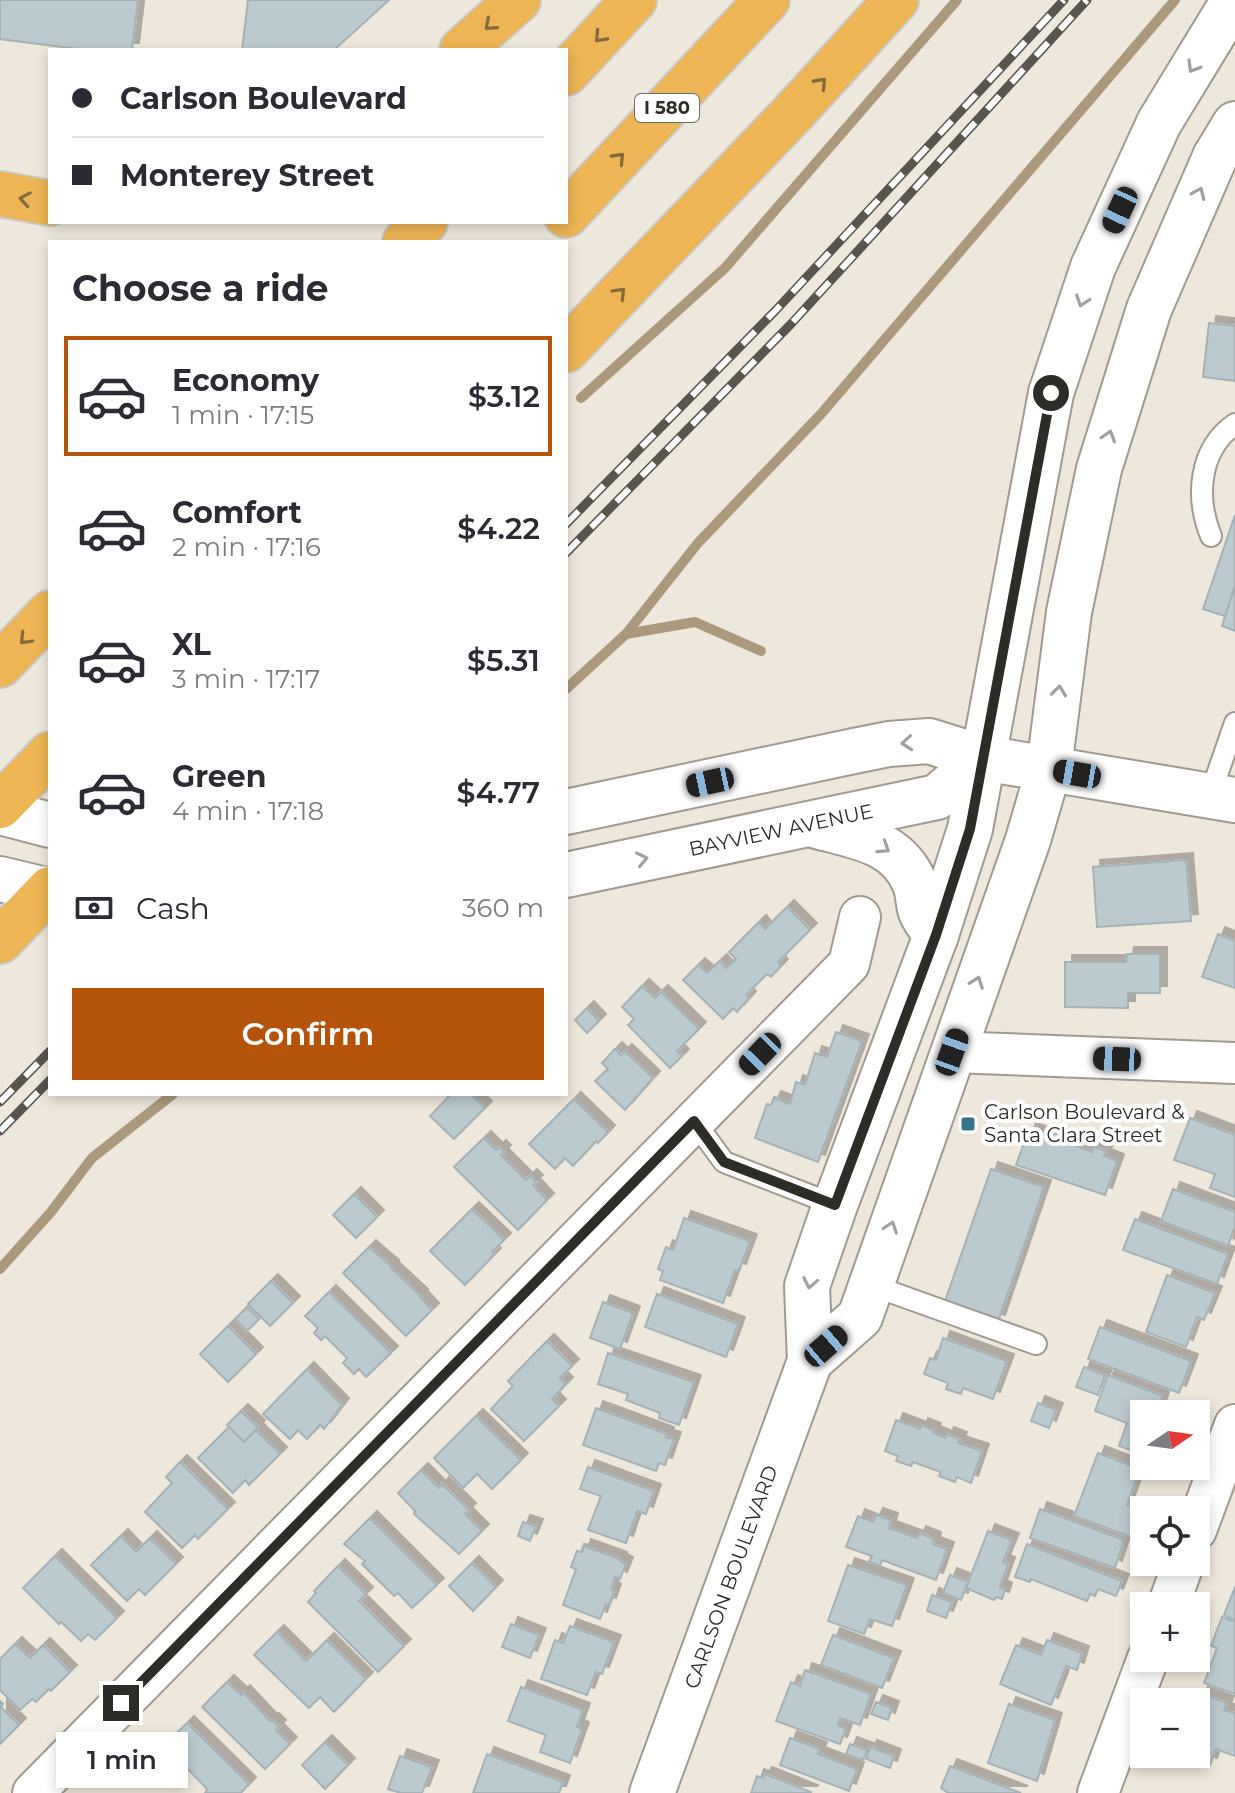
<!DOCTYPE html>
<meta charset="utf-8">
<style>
body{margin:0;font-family:Montserrat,sans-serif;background:#f2f2f3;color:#2b2b33;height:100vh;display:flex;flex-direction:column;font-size:30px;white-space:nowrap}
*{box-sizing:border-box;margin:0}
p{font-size:26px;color:#7c7c81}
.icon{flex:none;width:44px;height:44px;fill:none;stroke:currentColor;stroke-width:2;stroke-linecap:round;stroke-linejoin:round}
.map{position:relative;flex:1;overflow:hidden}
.panel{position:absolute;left:48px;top:240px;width:520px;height:856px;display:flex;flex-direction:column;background:#fff;border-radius:0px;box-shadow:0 4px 12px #0003}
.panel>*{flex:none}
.guide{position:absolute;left:48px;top:48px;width:520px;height:176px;border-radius:0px;box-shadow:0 4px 12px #0003;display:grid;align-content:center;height:176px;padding:0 24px;background:#fff}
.needle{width:52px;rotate:77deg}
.fabs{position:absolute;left:1130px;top:1400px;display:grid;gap:16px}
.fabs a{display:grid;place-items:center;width:80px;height:80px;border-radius:0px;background:#fff;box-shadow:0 4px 12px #0003;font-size:40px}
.end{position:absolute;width:36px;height:36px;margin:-18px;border:10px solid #2e2c27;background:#fff;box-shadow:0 0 0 4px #fff}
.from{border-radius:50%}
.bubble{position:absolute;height:56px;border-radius:0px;background:#fff;box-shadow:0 4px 12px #0003;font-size:26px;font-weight:600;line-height:56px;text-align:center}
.car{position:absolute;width:24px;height:48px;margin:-24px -12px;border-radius:10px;box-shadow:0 0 6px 2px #0007;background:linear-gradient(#222 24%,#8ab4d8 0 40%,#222 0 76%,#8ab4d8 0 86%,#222 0)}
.guide b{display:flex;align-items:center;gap:28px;height:76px;font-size:30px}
.guide b+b{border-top:2px solid #e1e1e2}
.guide i{width:20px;height:20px;background:#2b2b33}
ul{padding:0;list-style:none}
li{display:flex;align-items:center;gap:24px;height:120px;margin:0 16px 12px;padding:0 8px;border:4px solid transparent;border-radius:0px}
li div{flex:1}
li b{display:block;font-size:30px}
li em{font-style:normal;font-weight:600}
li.selected{border-color:#b45309}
li>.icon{width:72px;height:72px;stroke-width:1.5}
h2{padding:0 24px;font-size:36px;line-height:96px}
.pay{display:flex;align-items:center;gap:20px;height:88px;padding:0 24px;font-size:30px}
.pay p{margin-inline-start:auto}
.cta{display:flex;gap:16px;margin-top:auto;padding:16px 24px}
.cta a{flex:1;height:92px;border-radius:0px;background:#b45309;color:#fff;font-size:32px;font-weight:600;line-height:92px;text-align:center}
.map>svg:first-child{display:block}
</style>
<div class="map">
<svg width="1235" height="1793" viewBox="0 0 1235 1793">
<defs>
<filter id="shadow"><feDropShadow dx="7" dy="-7" stdDeviation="0" flood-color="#0004"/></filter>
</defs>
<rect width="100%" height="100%" fill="#eee7db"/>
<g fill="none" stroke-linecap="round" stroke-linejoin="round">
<g stroke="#ac997c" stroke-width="10">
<polyline points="581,398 725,268 957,0"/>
<polyline points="626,634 698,543 821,414 1175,0"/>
<polyline points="566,689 626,634 695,622 761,651"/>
<polyline points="0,1269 51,1212 92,1158 173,1094"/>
</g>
</g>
<g fill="#bbcacf" stroke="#a4b2b7" stroke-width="2" filter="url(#shadow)">
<polygon points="0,0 138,0 132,50 86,50 0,39"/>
<polygon points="248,0 389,0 334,50 242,50"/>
<polygon points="1209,323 1235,326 1235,381 1203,377"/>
<polygon points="1235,515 1235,586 1225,616 1203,609"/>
<polygon points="1235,586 1235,631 1222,626"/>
<polygon points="1186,860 1191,921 1097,927 1093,867"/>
<polygon points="787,907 810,930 778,962 781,966 771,977 767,974 746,995 749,998 737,1012 733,1008 723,1019 683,980 698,965 707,973 720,961 726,968 736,959 729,952 759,922 765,929"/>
<polygon points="1218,934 1235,941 1235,988 1202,977"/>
<polygon points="1127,954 1160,954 1160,993 1128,993 1128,1008 1065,1007 1065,962 1126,962"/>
<polygon points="642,986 655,998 661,992 699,1029 677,1051 682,1056 670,1068 628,1025 634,1019 622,1007"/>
<polygon points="587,1008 599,1021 587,1033 575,1020"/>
<polygon points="836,1032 862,1041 818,1162 755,1138 767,1104 771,1105 774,1098 790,1104 796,1082 805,1085 815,1053 827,1057"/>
<polygon points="615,1049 621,1055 625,1051 653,1078 625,1110 595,1081 608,1069 602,1063"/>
<polygon points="451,1094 471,1094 485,1108 454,1139 430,1116"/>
<polygon points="574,1099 608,1132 598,1143 596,1141 573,1166 565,1158 555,1169 529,1144"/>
<polygon points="1190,1118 1235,1135 1235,1197 1210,1188 1215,1174 1174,1160"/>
<polygon points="1029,1130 1048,1136 1050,1131 1064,1136 1063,1141 1092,1152 1093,1147 1106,1151 1104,1156 1117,1161 1105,1195 1016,1165"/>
<polygon points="484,1138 496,1150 499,1147 504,1152 501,1155 526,1180 530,1176 536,1182 533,1185 547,1200 518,1230 454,1167"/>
<polygon points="991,1169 1044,1187 998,1322 944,1304"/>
<polygon points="1173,1189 1235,1212 1235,1226 1228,1246 1161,1221"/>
<polygon points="354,1194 377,1217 356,1238 333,1215"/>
<polygon points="472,1209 504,1240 492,1252 494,1255 465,1285 430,1251"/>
<polygon points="684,1218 750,1241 739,1271 735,1270 723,1303 660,1280 663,1271 658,1269 666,1247 673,1250"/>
<polygon points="1135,1219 1228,1254 1217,1284 1123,1250"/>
<polygon points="369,1247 392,1267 391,1268 421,1296 420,1297 432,1310 406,1336 343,1273"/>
<polygon points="1167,1275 1215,1293 1204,1320 1197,1317 1186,1347 1146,1332"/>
<polygon points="271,1281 293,1303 270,1326 248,1304"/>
<polygon points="329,1292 391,1353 366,1377 359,1369 354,1374 343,1363 347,1358 325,1336 321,1340 314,1333 318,1328 305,1316"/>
<polygon points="657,1294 738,1324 726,1357 645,1327"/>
<polygon points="603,1302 633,1313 620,1349 590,1338"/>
<polygon points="247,1307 259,1319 247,1331 235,1319"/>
<polygon points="228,1326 256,1354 228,1382 200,1354"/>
<polygon points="1100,1327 1191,1361 1179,1393 1088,1359"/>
<polygon points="943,1338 1007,1361 993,1399 963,1388 961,1394 946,1389 948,1383 924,1374 930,1358 936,1360"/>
<polygon points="547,1341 572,1366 560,1378 566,1384 552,1399 559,1406 524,1441 491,1409 513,1386 508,1381"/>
<polygon points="608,1353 694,1382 679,1425 659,1418 660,1413 626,1400 628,1394 598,1384"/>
<polygon points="1084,1367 1105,1375 1098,1395 1076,1387"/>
<polygon points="307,1369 342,1405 324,1429 320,1425 307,1439 298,1430 290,1439 263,1414"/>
<polygon points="1108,1375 1163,1396 1157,1414 1144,1414 1144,1455 1119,1446 1127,1423 1095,1411"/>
<polygon points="1038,1403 1056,1410 1049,1428 1031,1421"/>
<polygon points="596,1408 667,1434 666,1437 674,1439 665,1465 659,1463 656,1471 583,1445"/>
<polygon points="241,1411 258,1427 244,1442 227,1425"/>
<polygon points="476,1416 521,1460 492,1489 477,1474 463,1488 434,1458"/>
<polygon points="896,1420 920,1429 921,1425 934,1430 933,1433 945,1438 947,1434 960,1439 958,1443 982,1451 971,1483 957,1477 955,1482 939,1476 941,1472 913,1462 911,1466 896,1461 898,1456 885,1451"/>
<polygon points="229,1427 244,1442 256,1430 280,1454 249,1485 245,1480 233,1493 198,1458"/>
<polygon points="1098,1453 1140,1469 1127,1505 1144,1511 1137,1539 1074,1516"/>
<polygon points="180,1462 228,1509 198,1539 195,1535 182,1548 145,1512 172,1483 166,1477"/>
<polygon points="588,1467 654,1491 646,1514 637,1511 626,1543 588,1530 601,1496 580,1489"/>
<polygon points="421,1470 439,1488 442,1484 469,1510 465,1514 482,1531 459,1554 414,1514 415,1511 398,1493"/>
<polygon points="1040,1509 1124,1540 1115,1568 1030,1538"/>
<polygon points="876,1515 891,1520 889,1528 917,1538 919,1533 934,1539 933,1544 947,1549 936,1580 882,1560 880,1566 869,1562 872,1556 846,1547 858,1516 873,1522"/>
<polygon points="370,1518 437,1585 412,1608 398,1593 394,1596 362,1564 365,1561 344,1544"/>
<polygon points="523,1522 536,1526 530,1541 518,1536"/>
<polygon points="988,1531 1012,1540 1003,1562 1008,1564 1000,1587 1005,1590 1002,1599 996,1597 994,1600 966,1588"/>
<polygon points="121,1536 136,1552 150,1538 176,1564 145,1595 139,1589 127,1601 91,1565"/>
<polygon points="1027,1544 1122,1581 1116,1596 1098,1589 1095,1596 1090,1594 1087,1601 1031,1579 1030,1582 1015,1577"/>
<polygon points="584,1546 620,1559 620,1561 626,1564 620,1579 615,1577 611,1589 614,1591 609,1605 606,1604 600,1619 563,1605 576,1569 571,1567 577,1551 582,1552"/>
<polygon points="55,1556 117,1618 95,1640 88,1634 81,1641 61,1622 59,1624 23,1588"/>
<polygon points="472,1563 496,1587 473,1611 449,1586"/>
<polygon points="848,1565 907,1585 892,1626 870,1619 864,1634 828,1621"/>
<polygon points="338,1566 366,1594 359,1601 404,1646 378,1672 308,1602 316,1593 314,1591"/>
<polygon points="950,1575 968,1582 961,1600 943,1593"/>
<polygon points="1235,1587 1235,1620 1224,1615"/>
<polygon points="932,1595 952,1602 946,1618 927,1611"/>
<polygon points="1222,1617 1235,1622 1235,1694 1204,1683 1217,1648 1211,1646"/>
<polygon points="511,1624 539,1635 530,1658 502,1647"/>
<polygon points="570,1626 614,1642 602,1674 596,1672 587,1695 541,1679 555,1640 563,1643"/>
<polygon points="277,1632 306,1661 327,1640 366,1679 334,1712 320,1697 309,1708 254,1655"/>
<polygon points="833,1635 894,1658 882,1688 821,1665"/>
<polygon points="1047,1640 1082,1653 1077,1670 1066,1666 1051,1705 1000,1684 1016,1645 1041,1655"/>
<polygon points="15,1644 30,1658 43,1645 70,1672 51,1691 49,1689 36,1702 32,1699 20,1710 0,1690 0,1659"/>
<polygon points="805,1670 871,1694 860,1725 840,1718 838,1725 846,1729 840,1744 776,1721 791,1682 800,1686"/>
<polygon points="227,1682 241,1695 243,1692 270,1721 272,1720 279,1727 276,1730 290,1744 265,1769 202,1707"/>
<polygon points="521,1687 583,1710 577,1727 582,1729 570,1763 540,1752 546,1735 508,1721"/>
<polygon points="1201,1693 1227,1703 1224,1710 1235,1713 1235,1756 1216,1749 1210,1765 1182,1754 1196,1754 1196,1708"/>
<polygon points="0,1701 3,1704 1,1707 19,1725 0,1744"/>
<polygon points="876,1702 892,1708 888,1720 871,1714"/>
<polygon points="1009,1704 1055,1720 1037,1781 988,1763"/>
<polygon points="187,1723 249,1784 241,1793 205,1793 207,1789 186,1767 182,1771 175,1764 178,1760 164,1746"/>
<polygon points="790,1738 820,1749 818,1754 857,1769 849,1791 780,1765"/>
<polygon points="325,1742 348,1765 325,1789 302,1765"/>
<polygon points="850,1744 867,1750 863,1760 846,1754"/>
<polygon points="870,1747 894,1756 890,1768 866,1759"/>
<polygon points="487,1754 563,1782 559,1793 473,1793"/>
<polygon points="400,1756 432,1767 422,1793 401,1793 388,1789"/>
<polygon points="950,1766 1021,1793 948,1793 941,1788"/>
<polygon points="765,1774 811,1792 810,1793 751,1793 757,1776 763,1778"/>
</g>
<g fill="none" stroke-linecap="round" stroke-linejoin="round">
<defs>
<g id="service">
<path d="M1211 536C1195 497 1199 449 1235 424"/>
<polyline points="1209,798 1235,723"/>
<polyline points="694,1121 724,1162 835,1205"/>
<polyline points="871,1285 1036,1344"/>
</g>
<g id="minor">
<polyline points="952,1052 1235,1063"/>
<polyline points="1196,1530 1235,1425"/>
<polyline points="1168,1606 1184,1562"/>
<polyline points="33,1793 849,964 860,917"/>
<polyline points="1098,1793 1148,1658"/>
</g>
<g id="tertiary">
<polyline points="0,812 50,825"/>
<polyline points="566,812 854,751 889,744 929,741 983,758 1235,800"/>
<path d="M817 826C857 837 898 841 915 884 918 892 918 900 920 909 922 918 931 927 936 935"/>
<polyline points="566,875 937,797 983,758"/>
<polyline points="0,879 50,891"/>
</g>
<g id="secondary">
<polyline points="810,1361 860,1317 1028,840 1049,768 1069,612 1099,469 1149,309 1215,157 1235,124"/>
<polyline points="652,1793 810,1361 807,1286 835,1205 936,935 970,829 1051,393 1093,267 1159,123 1234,0"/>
</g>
<g id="motorway">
<polyline points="462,50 518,0"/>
<polyline points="566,73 634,0"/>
<polyline points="0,194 50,203"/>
<polyline points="566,215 767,0"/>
<polyline points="405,242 425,222"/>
<polyline points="566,350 793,113 896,0"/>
<polyline points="0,665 50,613"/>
<polyline points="0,806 50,754"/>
<polyline points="0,941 50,889"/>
</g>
</defs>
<use href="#service" stroke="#a09a8f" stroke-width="24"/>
<use href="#minor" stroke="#a09a8f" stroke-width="44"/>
<use href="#tertiary" stroke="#a09a8f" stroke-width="48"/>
<use href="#secondary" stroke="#a09a8f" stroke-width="48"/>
<use href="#motorway" stroke="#c9c8c7" stroke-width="48"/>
<use href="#service" stroke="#fff" stroke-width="20"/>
<use href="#minor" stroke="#fff" stroke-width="40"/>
<use href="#tertiary" stroke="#fff" stroke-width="44"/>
<use href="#secondary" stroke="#fff" stroke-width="44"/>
<use href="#motorway" stroke="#edb553" stroke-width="44"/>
<defs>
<g id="rail">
<polyline points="566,524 776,310 1064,0"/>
<polyline points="566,553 791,324 1087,0"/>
<polyline points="0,1102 50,1051"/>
<polyline points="0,1131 50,1080"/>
</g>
</defs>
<use href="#rail" stroke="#58554f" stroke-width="9"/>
<use href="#rail" stroke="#fff" stroke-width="6" stroke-dasharray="18" stroke-linecap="butt"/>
</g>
<defs><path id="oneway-chevron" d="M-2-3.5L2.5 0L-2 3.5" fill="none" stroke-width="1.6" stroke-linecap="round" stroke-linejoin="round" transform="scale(2)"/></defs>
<g stroke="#846a3b">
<use href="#oneway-chevron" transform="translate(490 25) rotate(139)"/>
<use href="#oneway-chevron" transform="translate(600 37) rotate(133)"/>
<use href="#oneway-chevron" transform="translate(821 83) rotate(-47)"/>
<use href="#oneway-chevron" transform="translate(619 158) rotate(-47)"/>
<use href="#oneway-chevron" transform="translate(25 199) rotate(-170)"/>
<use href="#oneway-chevron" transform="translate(620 293) rotate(-46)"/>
<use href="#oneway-chevron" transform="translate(25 639) rotate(134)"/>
</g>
<g stroke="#a1a09e">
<use href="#oneway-chevron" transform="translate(1193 67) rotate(121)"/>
<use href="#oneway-chevron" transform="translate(1199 193) rotate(-66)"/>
<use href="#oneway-chevron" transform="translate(1082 301) rotate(109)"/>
<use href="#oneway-chevron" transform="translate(1109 436) rotate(-73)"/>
<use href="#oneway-chevron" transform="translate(1059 691) rotate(-83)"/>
<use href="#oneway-chevron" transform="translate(907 743) rotate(175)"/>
<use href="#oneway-chevron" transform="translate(884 848) rotate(33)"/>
<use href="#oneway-chevron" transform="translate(642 859) rotate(-12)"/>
<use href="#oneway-chevron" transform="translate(977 982) rotate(-70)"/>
<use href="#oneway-chevron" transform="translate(891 1227) rotate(-71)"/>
<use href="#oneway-chevron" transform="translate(810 1283) rotate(101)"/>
</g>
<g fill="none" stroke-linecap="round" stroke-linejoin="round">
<polyline stroke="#2e2c27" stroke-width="10" points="121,1703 694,1121 724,1162 835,1205 936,935 970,829 1051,393"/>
</g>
<rect fill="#367489" stroke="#fff" stroke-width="3" x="960" y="1116" width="16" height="16" rx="4"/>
<g text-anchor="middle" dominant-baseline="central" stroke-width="8" stroke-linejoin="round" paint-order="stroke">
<rect fill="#fff" stroke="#6d6b68" stroke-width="2" x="635" y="94" width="64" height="28" rx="6"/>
<g font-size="18" font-weight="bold" fill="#2e2c27">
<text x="667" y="108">I 580</text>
</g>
<g font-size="20" fill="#2e2c27" stroke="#fff">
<text transform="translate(781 830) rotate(-12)">BAYVIEW AVENUE</text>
<text transform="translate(731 1577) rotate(-70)">CARLSON BOULEVARD</text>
</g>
<g font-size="20" fill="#2e2c27" stroke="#fff" text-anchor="start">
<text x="984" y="1112">Carlson Boulevard &amp;<tspan x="984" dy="23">Santa Clara Street</tspan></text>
</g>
</g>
</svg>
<div class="fabs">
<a><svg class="needle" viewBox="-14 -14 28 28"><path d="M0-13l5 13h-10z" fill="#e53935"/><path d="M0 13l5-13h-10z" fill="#7c7c81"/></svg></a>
<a><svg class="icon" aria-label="locate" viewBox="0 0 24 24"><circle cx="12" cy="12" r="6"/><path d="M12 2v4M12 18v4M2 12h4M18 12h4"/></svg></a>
<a>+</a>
<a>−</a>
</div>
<i class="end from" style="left:1051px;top:393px"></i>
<i class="end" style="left:121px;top:1703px"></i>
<div class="bubble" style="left:56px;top:1732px;width:132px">1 min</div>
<i class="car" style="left:1120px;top:210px;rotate:205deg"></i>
<i class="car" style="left:1077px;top:774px;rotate:280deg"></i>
<i class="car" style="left:710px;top:782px;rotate:258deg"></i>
<i class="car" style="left:952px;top:1052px;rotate:20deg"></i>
<i class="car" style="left:760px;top:1054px;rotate:224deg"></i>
<i class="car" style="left:1117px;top:1059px;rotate:272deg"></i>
<i class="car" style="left:826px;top:1346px;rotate:49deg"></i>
<div class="guide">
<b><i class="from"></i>Carlson Boulevard</b>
<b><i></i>Monterey Street</b>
</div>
<section class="panel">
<h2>Choose a ride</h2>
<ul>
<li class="selected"><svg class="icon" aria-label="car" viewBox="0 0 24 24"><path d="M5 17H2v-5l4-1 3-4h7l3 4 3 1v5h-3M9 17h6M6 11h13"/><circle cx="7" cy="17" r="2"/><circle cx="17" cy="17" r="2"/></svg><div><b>Economy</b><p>1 min · 17:15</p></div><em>$3.12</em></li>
<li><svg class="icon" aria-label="car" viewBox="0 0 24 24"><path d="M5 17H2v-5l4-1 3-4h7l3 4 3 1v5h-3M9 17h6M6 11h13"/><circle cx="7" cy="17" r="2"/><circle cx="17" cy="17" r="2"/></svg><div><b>Comfort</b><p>2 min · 17:16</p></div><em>$4.22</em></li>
<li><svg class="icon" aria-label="car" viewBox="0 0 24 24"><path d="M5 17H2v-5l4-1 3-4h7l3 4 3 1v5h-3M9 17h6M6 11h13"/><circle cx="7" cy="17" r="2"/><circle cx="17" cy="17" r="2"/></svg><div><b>XL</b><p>3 min · 17:17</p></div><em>$5.31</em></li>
<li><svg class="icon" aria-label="car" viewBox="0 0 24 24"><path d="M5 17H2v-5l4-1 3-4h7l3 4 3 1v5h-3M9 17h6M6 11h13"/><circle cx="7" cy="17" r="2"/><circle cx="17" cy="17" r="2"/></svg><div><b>Green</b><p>4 min · 17:18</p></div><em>$4.77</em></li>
</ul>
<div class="pay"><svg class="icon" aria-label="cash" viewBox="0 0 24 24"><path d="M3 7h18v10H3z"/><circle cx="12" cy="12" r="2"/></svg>Cash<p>360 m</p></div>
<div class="cta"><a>Confirm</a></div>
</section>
</div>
